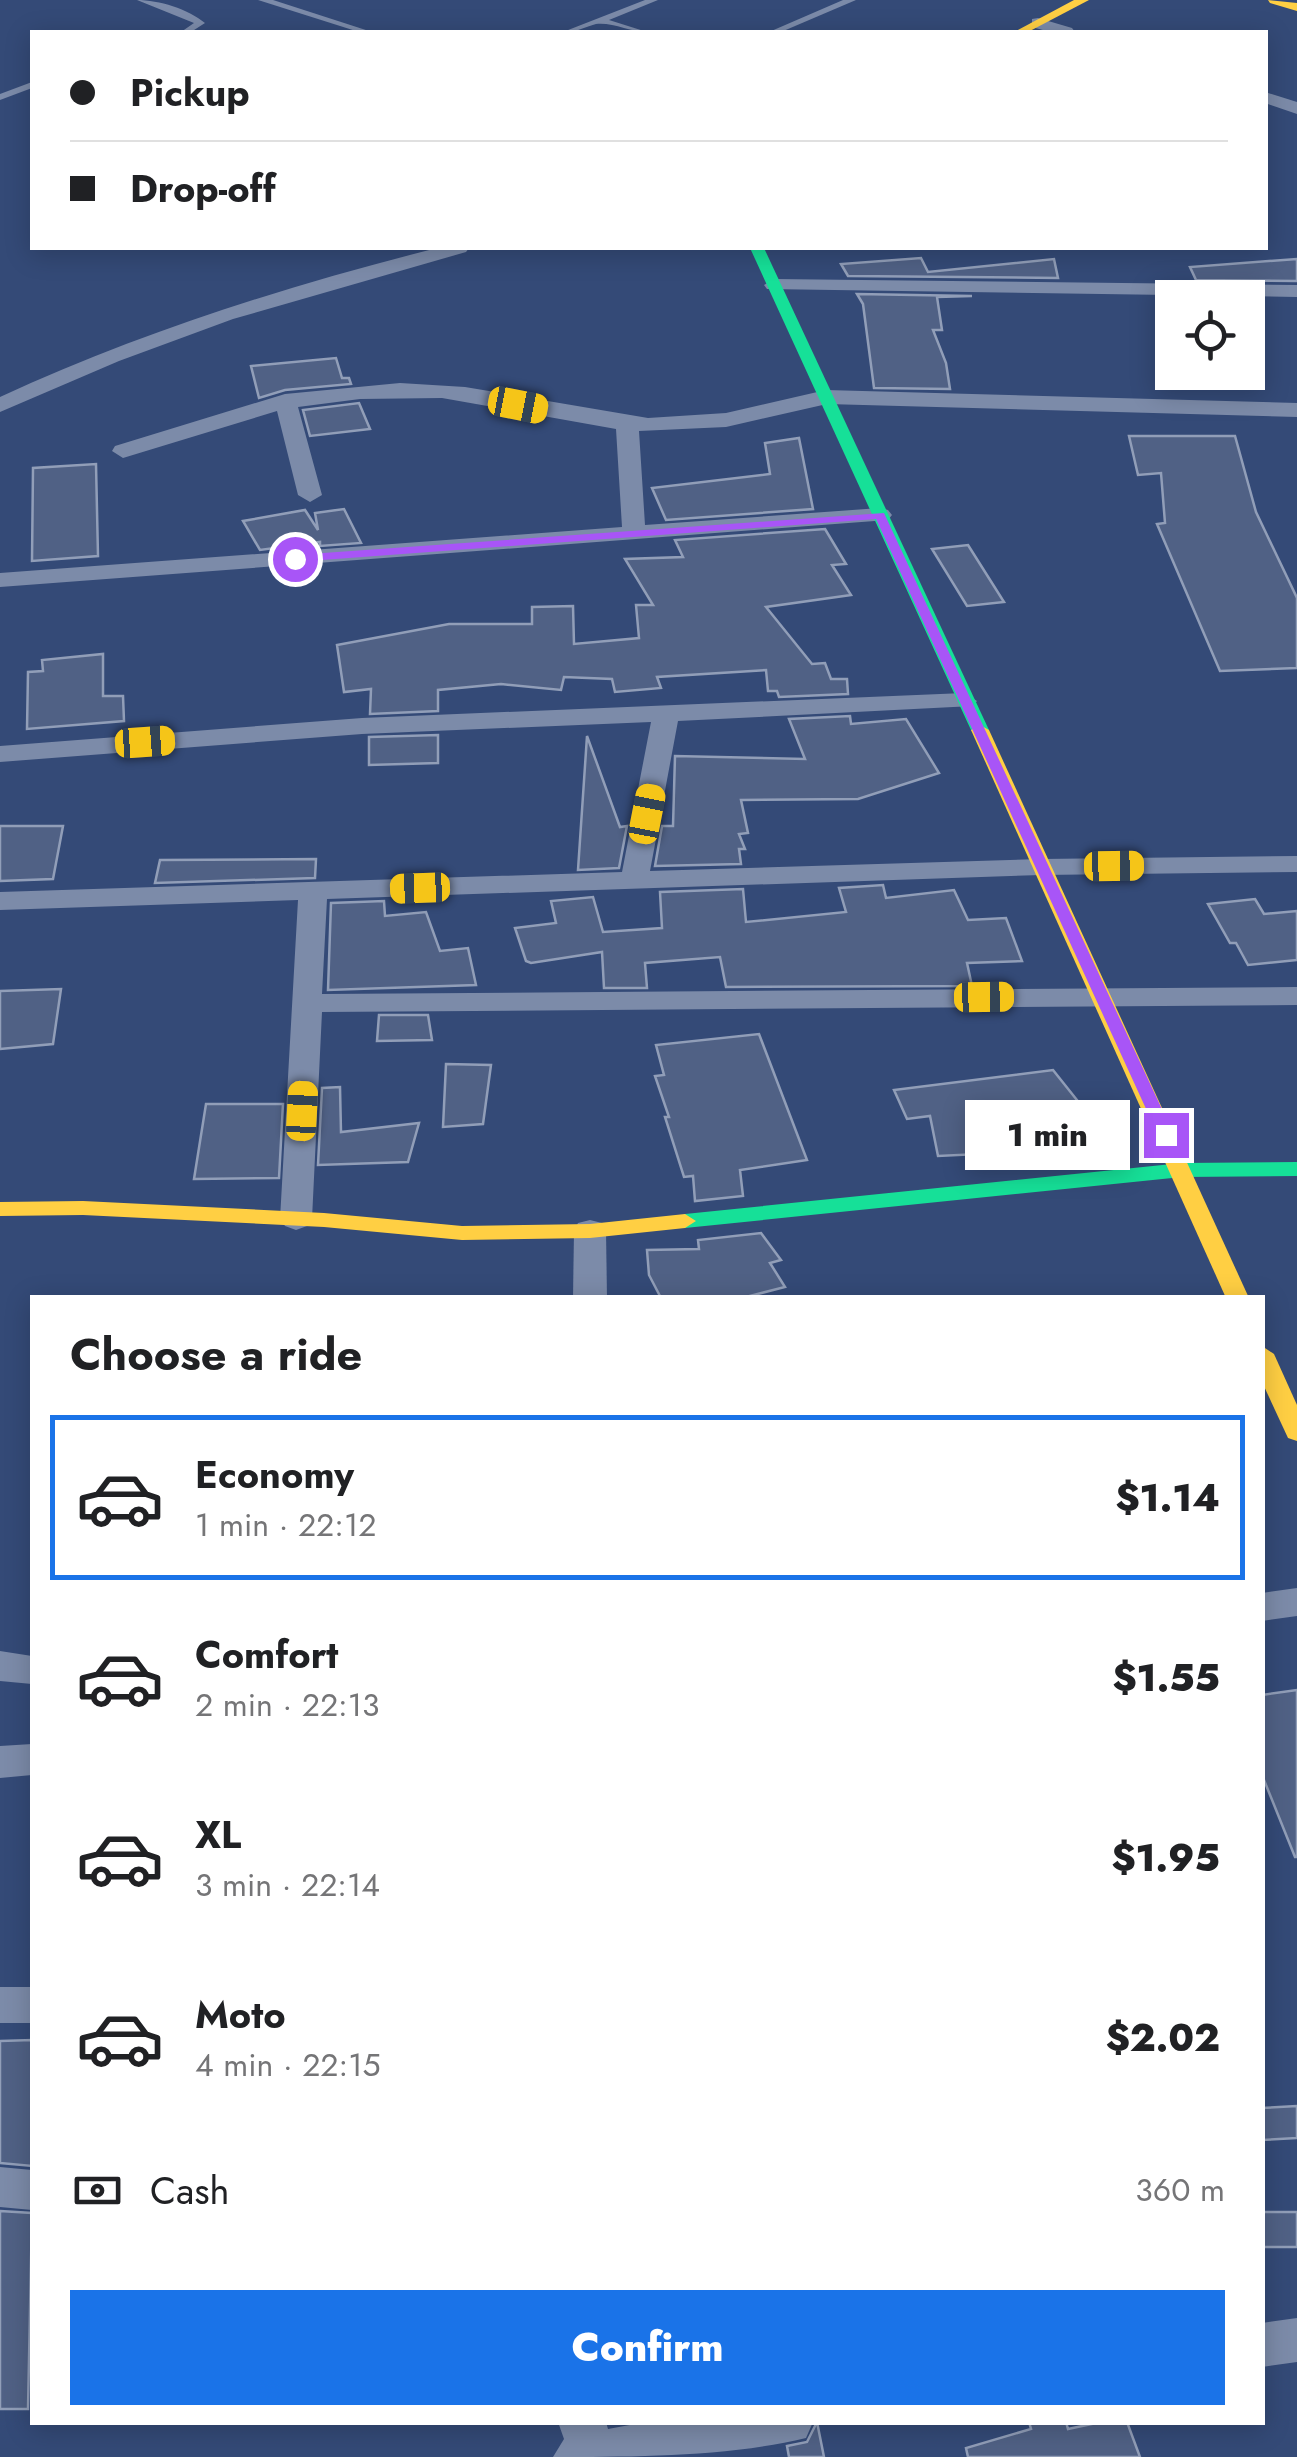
<!DOCTYPE html>
<meta charset="utf-8">
<style>
body{margin:0;font-family:Jost,sans-serif;background:#f6f6f6;color:#202124;height:100vh;display:flex;flex-direction:column;font-size:38px;white-space:nowrap}
*{box-sizing:border-box;margin:0}
p{font-size:32px;color:#757577}
.icon{flex:none;width:55px;height:55px;fill:none;stroke:currentColor;stroke-width:2;stroke-linecap:round;stroke-linejoin:round}
.map{position:relative;flex:1;overflow:hidden}
.side{position:absolute;left:30px;top:1295px;width:1235px;height:1130px;display:flex;flex-direction:column;background:#fff;border-radius:0px;box-shadow:0 5px 25px #0003}
.side>*{flex:none}
.guide{position:absolute;left:30px;top:30px;width:1238px;height:220px;border-radius:0px;box-shadow:0 5px 25px #0003;display:grid;align-content:center;height:220px;padding:0 40px;background:#fff}
.fabs{position:absolute;left:1155px;top:280px;display:grid;gap:20px}
.fabs a{display:grid;place-items:center;width:110px;height:110px;border-radius:0px;background:#fff;box-shadow:0 5px 25px #0003;font-size:50px}
.end{position:absolute;width:45px;height:45px;margin:-22px;border:12px solid #a855f7;background:#fff;box-shadow:0 0 0 5px #fff}
.from{border-radius:50%}
.bubble{position:absolute;height:70px;border-radius:0px;background:#fff;box-shadow:0 5px 25px #0003;font-size:32px;font-weight:800;line-height:70px;text-align:center}
.car{position:absolute;width:30px;height:60px;margin:-30px -15px;border-radius:12px;box-shadow:0 0 8px 2px #0007;background:linear-gradient(#f5c518 24%,#345 0 40%,#f5c518 0 76%,#345 0 86%,#f5c518 0)}
.guide b{display:flex;align-items:center;gap:35px;height:95px;font-size:38px}
.guide b+b{border-top:2px solid #e0e0e0}
.guide i{width:25px;height:25px;background:#202124}
ul{padding:0;list-style:none}
li{display:flex;align-items:center;gap:30px;height:165px;margin:0 20px 15px;padding:0 20px;border:5px solid transparent;border-radius:0px}
li div{flex:1}
li b{display:block;font-size:38px}
li em{font-style:normal;font-weight:800}
li.active{border-color:#1a73e8}
li>.icon{width:90px;height:90px;stroke-width:1.5}
h2{padding:0 40px;font-size:45px;line-height:120px}
.pay{display:flex;align-items:center;gap:25px;height:110px;padding:0 40px;font-size:38px}
.pay p{margin-inline-start:auto}
.cta{display:flex;gap:20px;margin-top:auto;padding:20px 40px}
.cta a{flex:1;height:115px;border-radius:0px;background:#1a73e8;color:#fff;font-size:40px;font-weight:800;line-height:115px;text-align:center}
.map>svg:first-child{display:block}
</style>
<div class="map">
<svg width="1297" height="2457" viewBox="0 0 1297 2457">
<rect width="100%" height="100%" fill="#344a77"/>
<g fill="#506185" stroke="#919eb8" stroke-width="2.5">
<polygon points="921,258 928,272 1054,259 1058,278 848,276 841,264"/>
<polygon points="1297,259 1297,281 1196,280 1190,267"/>
<polygon points="857,294 972,296 937,297 942,330 933,330 946,363 950,389 874,388 863,304"/>
<polygon points="336,358 342,378 349,378 351,384 285,390 259,398 251,366"/>
<polygon points="359,403 370,429 310,436 303,410"/>
<polygon points="1129,436 1235,436 1256,512 1297,598 1297,668 1220,671 1157,524 1165,523 1161,473 1138,475"/>
<polygon points="799,438 813,509 666,520 652,488 770,474 765,443"/>
<polygon points="96,464 98,556 32,561 33,468"/>
<polygon points="344,509 361,543 320,546 320,542 260,550 243,521 305,510 318,530 315,513"/>
<polygon points="825,529 846,564 832,565 851,595 766,607 812,664 825,663 831,679 847,679 848,694 779,697 777,691 768,691 766,670 657,677 661,688 615,692 612,679 564,677 561,690 501,684 438,690 438,711 370,714 371,689 344,692 337,645 449,624 532,624 532,607 573,606 574,644 639,638 636,605 653,605 625,559 683,557 675,540"/>
<polygon points="968,545 1004,602 967,606 932,549"/>
<polygon points="103,654 103,696 123,696 124,721 27,729 28,672 43,671 42,660"/>
<polygon points="850,716 851,724 906,719 939,773 858,799 741,800 748,833 739,834 745,849 739,849 741,864 655,866 662,826 673,826 675,756 805,759 789,719"/>
<polygon points="438,735 438,763 369,765 369,737"/>
<polygon points="587,736 620,827 627,826 619,868 578,870"/>
<polygon points="0,826 63,826 53,879 0,881"/>
<polygon points="316,859 315,878 155,883 160,860"/>
<polygon points="883,885 886,898 954,890 968,920 1006,918 1022,961 967,963 972,986 726,987 720,957 645,963 647,988 604,988 602,952 531,963 526,961 515,928 556,923 551,901 593,897 603,932 662,928 660,892 743,889 746,922 846,912 839,888"/>
<polygon points="1255,899 1264,914 1297,911 1297,960 1248,965 1236,943 1230,943 1208,904"/>
<polygon points="384,901 385,916 426,912 440,951 468,948 476,985 328,990 331,903"/>
<polygon points="61,989 53,1044 0,1049 0,991"/>
<polygon points="379,1015 428,1015 432,1040 377,1041"/>
<polygon points="759,1034 807,1160 740,1170 743,1196 695,1201 693,1176 684,1177 665,1117 669,1117 655,1076 664,1075 656,1045"/>
<polygon points="446,1064 491,1065 483,1124 443,1127"/>
<polygon points="1053,1070 1108,1139 1033,1158 982,1162 979,1154 938,1156 930,1116 907,1119 894,1090"/>
<polygon points="340,1087 341,1132 419,1123 408,1162 318,1165 322,1088"/>
<polygon points="206,1104 283,1104 279,1178 194,1179"/>
<polygon points="761,1233 781,1260 770,1263 785,1287 742,1298 661,1298 649,1275 647,1250 699,1249 698,1240"/>
<polygon points="1297,1690 1297,1857 1295,1857 1262,1775 1262,1695"/>
<polygon points="32,2040 32,2166 0,2163 0,2041"/>
<polygon points="1297,2106 1297,2138 1262,2140 1262,2108"/>
<polygon points="0,2211 32,2213 28,2409 0,2409"/>
<rect x="1262" y="2212" width="35" height="35"/>
<polygon points="817,2422 824,2457 789,2457 787,2446 807,2442"/>
<polygon points="1029,2422 1066,2422 1068,2429 1101,2422 1127,2422 1140,2457 968,2457 966,2448 1031,2429"/>
</g>
<g fill="none" stroke-linecap="round" stroke-linejoin="round">
<g fill="#7c8ba9" fill-rule="evenodd">
<path d="M137 0C159 0 188 9 205 23L191 32H181L194 23Z"/>
<polygon points="258,0 273,0 372,32 359,32"/>
<path d="M645 0H658L609 20 647 32C631 32 612 22 596 24 584 27 576 33 563 32Z"/>
<polygon points="843,0 856,0 781,32 769,32"/>
<polygon points="32,82 32,88 0,100 0,94"/>
</g>
<g fill="#7c8ba9" fill-rule="evenodd">
<polygon points="1038,18 1072,28 1075,32 1050,32 1032,27 1032,19"/>
<polygon points="1265,92 1297,102 1297,114 1265,103"/>
<path d="M437 248H469L466 252 233 319 119 361 0 412V397C141 332 287 286 437 248Z"/>
<polygon points="774,279 1297,285 1297,297 767,289 764,285"/>
<polygon points="400,383 465,387 648,418 726,413 826,390 1297,403 1297,417 827,404 726,427 639,431 645,525 880,508 888,510 892,515 888,520 0,587 0,573 622,527 616,429 442,398 360,399 298,407 322,495 310,502 298,495 277,411 123,458 112,451 115,446 285,394"/>
<polygon points="964,693 977,701 973,706 678,721 650,871 1041,859 1297,856 1297,872 1041,875 327,899 322,994 1297,987 1297,1005 322,1012 312,1219 307,1226 296,1230 285,1226 280,1219 298,900 0,910 0,892 622,872 651,722 362,734 0,762 0,746 362,718"/>
<polygon points="590,1220 602,1223 606,1231 607,1298 573,1298 574,1231 578,1223"/>
<polygon points="1297,1588 1297,1616 1262,1621 1262,1593"/>
<polygon points="0,1651 32,1656 32,1684 0,1681"/>
<polygon points="32,1744 32,1775 0,1778 0,1746"/>
<rect x="0" y="1987" width="32" height="36"/>
<polygon points="0,2167 32,2170 32,2210 0,2207"/>
<polygon points="1297,2318 1297,2362 1262,2367 1262,2323"/>
<path d="M558 2422H606L608 2429 646 2422H813L806 2438C728 2457 635 2457 553 2457L564 2439Z"/>
</g>
<g fill="#16e098" fill-rule="evenodd">
<polygon points="750,248 764,248 989,730 986,734 974,734 971,730"/>
<polygon points="1297,1162 1297,1176 1182,1177 685,1228 674,1221 685,1214 1182,1163"/>
</g>
<g fill="#ffcf43" fill-rule="evenodd">
<polygon points="1074,0 1089,0 1028,32 1014,32"/>
<polygon points="1268,0 1297,3 1297,11 1270,3"/>
<polygon points="980,725 989,730 1249,1298 1226,1298 971,730"/>
<polygon points="83,1201 324,1213 462,1226 590,1224 685,1214 696,1221 685,1228 590,1238 462,1240 324,1227 83,1215 0,1216 0,1202"/>
<polygon points="1262,1346 1274,1354 1297,1405 1297,1441 1288,1438 1262,1382"/>
</g>
</g>
<polygon fill="#a855f7" points="884,513 1174,1135 1172,1139 1158,1135 876,519 295,562 289,559 295,555"/>
</svg>
<div class="fabs">
<a><svg class="icon" aria-label="locate" viewBox="0 0 24 24"><circle cx="12" cy="12" r="6"/><path d="M12 2v4M12 18v4M2 12h4M18 12h4"/></svg></a>
</div>
<i class="end from" style="left:295px;top:559px"></i>
<i class="end" style="left:1166px;top:1135px"></i>
<div class="bubble" style="left:965px;top:1100px;width:165px">1 min</div>
<i class="car" style="left:518px;top:405px;rotate:101deg"></i>
<i class="car" style="left:145px;top:742px;rotate:86deg"></i>
<i class="car" style="left:647px;top:814px;rotate:11deg"></i>
<i class="car" style="left:1114px;top:866px;rotate:89deg"></i>
<i class="car" style="left:420px;top:888px;rotate:268deg"></i>
<i class="car" style="left:984px;top:997px;rotate:89deg"></i>
<i class="car" style="left:302px;top:1111px;rotate:3deg"></i>
<div class="guide">
<b><i class="from"></i>Pickup</b>
<b><i></i>Drop-off</b>
</div>
<section class="side">
<h2>Choose a ride</h2>
<ul>
<li class="active"><svg class="icon" aria-label="car" viewBox="0 0 24 24"><path d="M5 17H2v-5l4-1 3-4h7l3 4 3 1v5h-3M9 17h6M6 11h13"/><circle cx="7" cy="17" r="2"/><circle cx="17" cy="17" r="2"/></svg><div><b>Economy</b><p>1 min · 22:12</p></div><em>$1.14</em></li>
<li><svg class="icon" aria-label="car" viewBox="0 0 24 24"><path d="M5 17H2v-5l4-1 3-4h7l3 4 3 1v5h-3M9 17h6M6 11h13"/><circle cx="7" cy="17" r="2"/><circle cx="17" cy="17" r="2"/></svg><div><b>Comfort</b><p>2 min · 22:13</p></div><em>$1.55</em></li>
<li><svg class="icon" aria-label="car" viewBox="0 0 24 24"><path d="M5 17H2v-5l4-1 3-4h7l3 4 3 1v5h-3M9 17h6M6 11h13"/><circle cx="7" cy="17" r="2"/><circle cx="17" cy="17" r="2"/></svg><div><b>XL</b><p>3 min · 22:14</p></div><em>$1.95</em></li>
<li><svg class="icon" aria-label="car" viewBox="0 0 24 24"><path d="M5 17H2v-5l4-1 3-4h7l3 4 3 1v5h-3M9 17h6M6 11h13"/><circle cx="7" cy="17" r="2"/><circle cx="17" cy="17" r="2"/></svg><div><b>Moto</b><p>4 min · 22:15</p></div><em>$2.02</em></li>
</ul>
<div class="pay"><svg class="icon" aria-label="cash" viewBox="0 0 24 24"><path d="M3 7h18v10H3z"/><circle cx="12" cy="12" r="2"/></svg>Cash<p>360 m</p></div>
<div class="cta"><a>Confirm</a></div>
</section>
</div>
